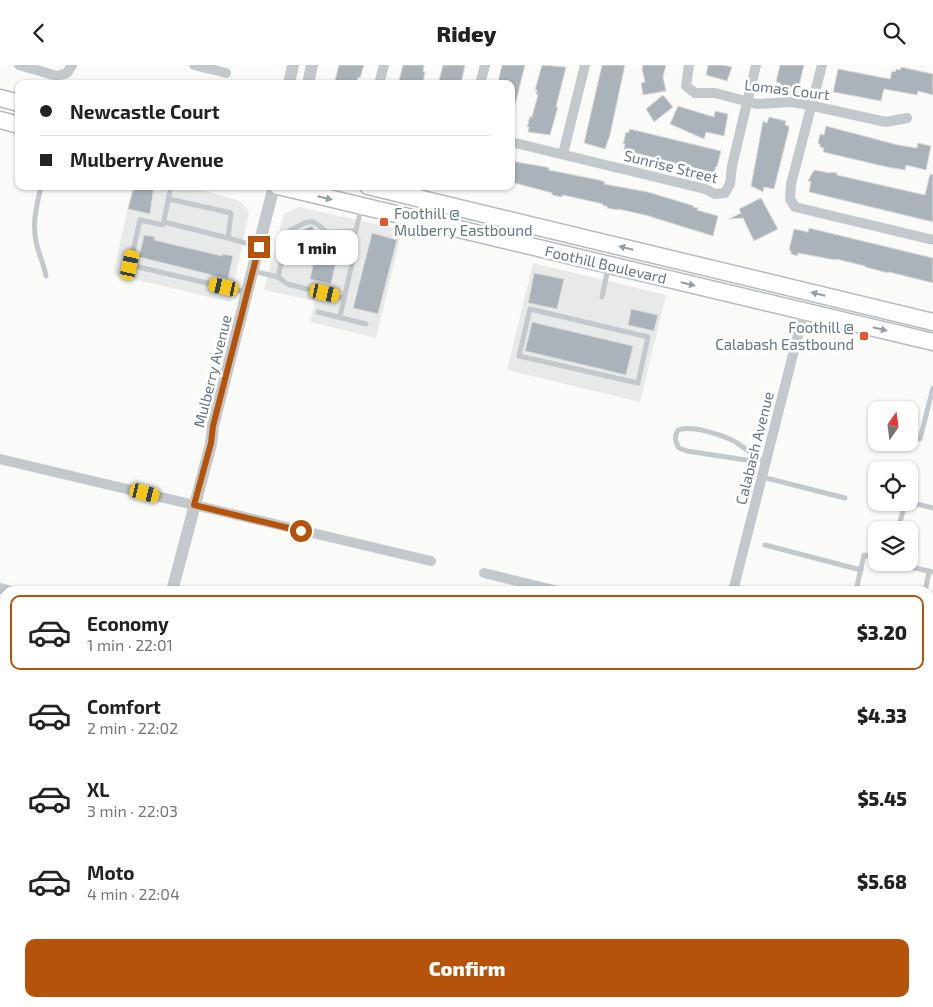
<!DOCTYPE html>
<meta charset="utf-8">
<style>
body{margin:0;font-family:"Exo 2",sans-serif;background:#f2f2f2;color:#222;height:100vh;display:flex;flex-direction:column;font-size:19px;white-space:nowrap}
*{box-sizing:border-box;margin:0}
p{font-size:16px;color:#767676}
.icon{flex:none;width:28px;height:28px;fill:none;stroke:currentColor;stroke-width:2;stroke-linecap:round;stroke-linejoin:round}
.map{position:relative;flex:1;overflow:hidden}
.sheet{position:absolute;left:0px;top:521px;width:934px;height:421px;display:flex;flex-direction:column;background:#fff;border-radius:15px 15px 0 0;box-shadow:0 1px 4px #0004}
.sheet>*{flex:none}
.guide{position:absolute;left:15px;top:15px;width:500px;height:110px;border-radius:10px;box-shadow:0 1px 4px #0004;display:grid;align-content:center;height:110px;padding:0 25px;background:#fff}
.needle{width:32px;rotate:14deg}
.fabs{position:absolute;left:868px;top:336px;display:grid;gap:10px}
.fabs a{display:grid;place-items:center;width:50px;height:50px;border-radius:10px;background:#fff;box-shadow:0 1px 4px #0004;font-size:25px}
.end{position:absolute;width:22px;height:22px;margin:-11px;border:6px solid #b45309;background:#fff;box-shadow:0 0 0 2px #fff}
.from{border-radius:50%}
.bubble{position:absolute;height:35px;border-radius:10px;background:#fff;box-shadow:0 1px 4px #0004;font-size:16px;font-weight:800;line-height:35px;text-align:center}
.car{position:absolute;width:15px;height:30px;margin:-15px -8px;border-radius:6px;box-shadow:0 0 4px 1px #0007;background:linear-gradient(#f5c518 24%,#345 0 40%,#f5c518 0 76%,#345 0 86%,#f5c518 0)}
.guide b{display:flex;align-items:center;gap:18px;height:48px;font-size:19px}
.guide b+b{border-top:1px solid #e0e0e0}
.guide i{width:12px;height:12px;background:#222}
ul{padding:9px 0 0;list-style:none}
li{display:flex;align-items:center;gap:15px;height:75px;margin:0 10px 8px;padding:0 15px;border:2px solid transparent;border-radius:10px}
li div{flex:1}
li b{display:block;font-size:19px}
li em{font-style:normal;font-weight:800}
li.current{border-color:#b45309}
li>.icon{width:45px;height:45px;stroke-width:1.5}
.button{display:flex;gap:10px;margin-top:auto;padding:10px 25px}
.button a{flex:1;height:58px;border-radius:10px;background:#b45309;color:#fff;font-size:20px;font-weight:800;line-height:58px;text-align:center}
header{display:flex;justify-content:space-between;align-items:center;height:65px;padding:0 25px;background:#fff;font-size:22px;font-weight:800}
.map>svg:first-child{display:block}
</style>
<header><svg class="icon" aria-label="back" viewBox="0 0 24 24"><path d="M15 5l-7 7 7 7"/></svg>Ridey<svg class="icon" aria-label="search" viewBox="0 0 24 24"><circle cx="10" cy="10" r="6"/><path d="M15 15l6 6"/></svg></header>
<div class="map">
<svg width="933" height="942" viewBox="0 0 933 942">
<rect width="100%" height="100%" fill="#fafaf8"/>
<g fill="#e8e9e9">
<polygon points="133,121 188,121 240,136 249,147 230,237 113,209"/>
<polygon points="299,142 402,165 376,273 310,257 315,236 264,225 284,149"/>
<polygon points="533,198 666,230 640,337 507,305"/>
<polygon points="0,811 5,812 5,884 0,883"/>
<polygon points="83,938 226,938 244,942 81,942"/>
</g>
<g fill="#aab3b9" stroke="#dcdcda">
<polygon points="339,0 364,0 360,13 358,12 357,19 334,19"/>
<polygon points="403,0 424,0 423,6 425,7 423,18 405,19 406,17 399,15"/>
<polygon points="443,0 465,0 461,19 438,19"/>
<polygon points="502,0 525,0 514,44 511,44 511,19 498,17"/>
<polygon points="542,0 566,2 556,42 558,42 550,70 528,67 529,62 527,62 530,51 532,52 538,30 536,29 537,25 535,25"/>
<polygon points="602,0 625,0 610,70 605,84 584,78"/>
<polygon points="643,0 666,0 663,12 666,26 643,30 641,18 645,17 642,4"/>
<polygon points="708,0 723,0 732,2 727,16 706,10"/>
<polygon points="780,0 804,0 798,25 780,20 780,18 776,17"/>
<polygon points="901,2 933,9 933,30 918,26 917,30 884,24 881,36 833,27 838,4 890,14 892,6 895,7 896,4 900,5"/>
<polygon points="663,30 673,42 654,57 646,44"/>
<polygon points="678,41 714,52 715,46 728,49 724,71 706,67 704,74 670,59"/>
<polygon points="769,52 786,56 785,60 789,61 789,64 774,124 764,122 763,127 751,121 763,56 767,58"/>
<polygon points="826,61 898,80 917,83 918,78 931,81 926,105 906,100 905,105 887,102 823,87 824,83 820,82 820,79 818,78 820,69 824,70"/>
<polygon points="630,64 721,86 717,102 716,101 714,108 624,85 625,79 623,79 626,67 628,68"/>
<polygon points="511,96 546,102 549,103 549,105 599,115 605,117 604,119 648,127 694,141 693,142 698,143 697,145 718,151 713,171 645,150 618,144 618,145 607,143 607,141 603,141 603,139 563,130 562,132 552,130 552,128 511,117"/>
<polygon points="814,105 830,108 830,107 837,108 837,110 925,130 930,109 933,110 933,157 809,127 811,117 808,116"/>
<polygon points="134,121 154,121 150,149 128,144"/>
<polygon points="761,133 778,164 754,176 743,153 729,154 741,148 739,144"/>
<polygon points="312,161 322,180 303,190 293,169"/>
<polygon points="809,163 933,193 933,218 889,207 888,208 865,202 865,201 836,194 835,195 798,188 798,191 791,189 791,186 789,185 794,164 808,167"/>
<polygon points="372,168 397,175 378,249 353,243"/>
<polygon points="144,170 155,172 154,175 222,191 223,189 233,191 228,214 139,192"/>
<polygon points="318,193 336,197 331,219 310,214 314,195"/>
<polygon points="534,208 564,214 557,244 528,238"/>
<polygon points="631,244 658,250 654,266 628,260"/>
<polygon points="532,257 633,281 626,310 525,286"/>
</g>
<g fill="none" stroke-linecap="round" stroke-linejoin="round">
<defs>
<g id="primary">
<polyline points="0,33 19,38"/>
<polyline points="0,55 19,60"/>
<polyline points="278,121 933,277"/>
<polyline points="368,121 933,257"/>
</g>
</defs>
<use href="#primary" stroke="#b5babe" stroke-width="19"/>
<g stroke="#c3c8cc" stroke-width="5">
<path d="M41 121C37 140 32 157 36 176 38 188 44 199 46 211"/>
<polyline points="171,121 163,160 140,155 130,200 245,227"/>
<polyline points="164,157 228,173 231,148 169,134"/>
<polyline points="228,173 259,182"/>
<polyline points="283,192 302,196 330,182 327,167"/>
<path d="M253 206 278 212 289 166C310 156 309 151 327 167L356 166"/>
<polyline points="278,212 287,219 344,233"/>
<polyline points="602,232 608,203"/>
<polygon points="530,244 648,272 638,318 519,291"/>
<polyline points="318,247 366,259"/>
<polyline points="340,252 355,185 353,177 361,144"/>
<polyline points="920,374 933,323"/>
<path d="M757 394 746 395 687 386 679 383C675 376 674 372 678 365 691 360 719 369 732 375 744 381 753 392 766 397"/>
<polyline points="762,412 845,433"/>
<polyline points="909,437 933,443"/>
<polyline points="898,465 905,438"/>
<polyline points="765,480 861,505"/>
<polyline points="893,498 933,507"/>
<polyline points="856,526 864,490 876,493"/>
<polyline points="925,526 929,507"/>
<polyline points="929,650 933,651"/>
<polyline points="0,817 5,818"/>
<polyline points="0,876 5,877"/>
<polyline points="0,927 5,928"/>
<polyline points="50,938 68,938"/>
</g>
<g stroke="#c3c8cc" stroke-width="10">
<polyline points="19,0 57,11 67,8 72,0"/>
<polyline points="194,0 226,8"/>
<polyline points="689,0 686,21 695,28 715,28 757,39 791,37 804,39 886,57 907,53"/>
<polyline points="822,0 791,119 790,134 795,142 933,175"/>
<polyline points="379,19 384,0"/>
<polyline points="480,19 485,0"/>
<polyline points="511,77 705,124 715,129 725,128 730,119 732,101 756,0"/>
<polyline points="563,89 585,0"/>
<polyline points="0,394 431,496"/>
<polyline points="484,508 558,526"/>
<polyline points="0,523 12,526"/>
<polyline points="733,526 804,246"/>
<polyline points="0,676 5,678"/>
<polyline points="929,755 933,756"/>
<polyline points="929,879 931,871"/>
<polyline points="929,888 933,890"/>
<polyline points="522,938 541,942"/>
<polyline points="629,942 630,938"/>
<polyline points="804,942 805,938"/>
<polyline points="912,942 914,938"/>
</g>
<g stroke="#c3c8cc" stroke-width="12">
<polyline points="289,19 293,0"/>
<polyline points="308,19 312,0"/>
<polyline points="172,526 211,379 213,361 274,121"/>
<polyline points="68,942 69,938"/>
</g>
<use href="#primary" stroke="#fff" stroke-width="16"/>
</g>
<defs><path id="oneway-solid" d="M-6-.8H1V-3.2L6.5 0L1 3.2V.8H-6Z" transform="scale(1.25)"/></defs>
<g fill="#939fa8">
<use href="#oneway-solid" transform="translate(325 133) rotate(13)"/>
<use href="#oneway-solid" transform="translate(626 183) rotate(-166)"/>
<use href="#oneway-solid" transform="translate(688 219) rotate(13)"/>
<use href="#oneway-solid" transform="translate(818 229) rotate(-166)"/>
<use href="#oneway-solid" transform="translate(880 264) rotate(13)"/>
</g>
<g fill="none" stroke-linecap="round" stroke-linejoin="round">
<polyline stroke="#b45309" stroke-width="6" points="259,182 213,361 211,378 194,440 301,466"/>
</g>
<g fill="#e4572e" stroke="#fff" stroke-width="2">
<rect x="379" y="152" width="10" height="10" rx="2.5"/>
<rect x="859" y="266" width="10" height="10" rx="2.5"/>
</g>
<g text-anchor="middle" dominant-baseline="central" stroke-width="5" stroke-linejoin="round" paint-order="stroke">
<g font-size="15" fill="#657683" stroke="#fff">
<text transform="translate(787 24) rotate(7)">Lomas Court</text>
<text transform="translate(671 101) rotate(14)">Sunrise Street</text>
<text transform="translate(606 199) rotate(13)">Foothill Boulevard</text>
<text transform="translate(212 306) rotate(-76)">Mulberry Avenue</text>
<text transform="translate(754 383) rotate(-76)">Calabash Avenue</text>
</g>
<g font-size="15" fill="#657683" stroke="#fff" text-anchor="start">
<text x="394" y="148">Foothill @<tspan x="394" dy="17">Mulberry Eastbound</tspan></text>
<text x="854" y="262" text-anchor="end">Foothill @<tspan x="854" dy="17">Calabash Eastbound</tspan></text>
</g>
</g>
</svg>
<div class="fabs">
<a><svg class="needle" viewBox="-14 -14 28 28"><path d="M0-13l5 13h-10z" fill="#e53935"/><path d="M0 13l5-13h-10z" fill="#767676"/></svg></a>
<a><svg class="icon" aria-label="locate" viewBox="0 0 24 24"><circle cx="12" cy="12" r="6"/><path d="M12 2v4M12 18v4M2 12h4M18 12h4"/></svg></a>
<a><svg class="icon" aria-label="layers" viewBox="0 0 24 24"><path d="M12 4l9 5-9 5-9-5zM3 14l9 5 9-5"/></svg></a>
</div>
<i class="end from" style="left:301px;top:466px"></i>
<i class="end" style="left:259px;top:182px"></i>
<div class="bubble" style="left:276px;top:165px;width:82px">1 min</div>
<i class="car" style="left:130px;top:200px;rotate:12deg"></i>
<i class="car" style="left:224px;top:222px;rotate:283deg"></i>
<i class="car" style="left:325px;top:228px;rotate:103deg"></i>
<i class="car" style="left:145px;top:428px;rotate:104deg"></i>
<div class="guide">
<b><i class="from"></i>Newcastle Court</b>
<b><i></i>Mulberry Avenue</b>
</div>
<section class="sheet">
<ul>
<li class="current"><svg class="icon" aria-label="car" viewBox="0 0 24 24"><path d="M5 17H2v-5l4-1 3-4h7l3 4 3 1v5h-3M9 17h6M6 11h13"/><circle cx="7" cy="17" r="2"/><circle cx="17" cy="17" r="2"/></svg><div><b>Economy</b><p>1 min · 22:01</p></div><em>$3.20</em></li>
<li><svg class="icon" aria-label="car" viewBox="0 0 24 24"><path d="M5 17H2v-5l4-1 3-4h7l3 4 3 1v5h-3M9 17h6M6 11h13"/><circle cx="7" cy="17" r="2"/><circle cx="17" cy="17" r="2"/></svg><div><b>Comfort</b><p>2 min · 22:02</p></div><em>$4.33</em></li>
<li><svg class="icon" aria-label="car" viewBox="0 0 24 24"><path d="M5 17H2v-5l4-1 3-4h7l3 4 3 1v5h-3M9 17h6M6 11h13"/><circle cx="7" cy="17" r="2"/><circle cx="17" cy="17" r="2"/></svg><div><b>XL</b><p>3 min · 22:03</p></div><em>$5.45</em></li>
<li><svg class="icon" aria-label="car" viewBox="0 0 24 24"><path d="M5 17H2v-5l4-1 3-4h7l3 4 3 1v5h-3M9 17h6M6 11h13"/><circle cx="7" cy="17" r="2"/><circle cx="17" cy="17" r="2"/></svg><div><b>Moto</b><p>4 min · 22:04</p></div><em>$5.68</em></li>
</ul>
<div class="button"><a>Confirm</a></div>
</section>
</div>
